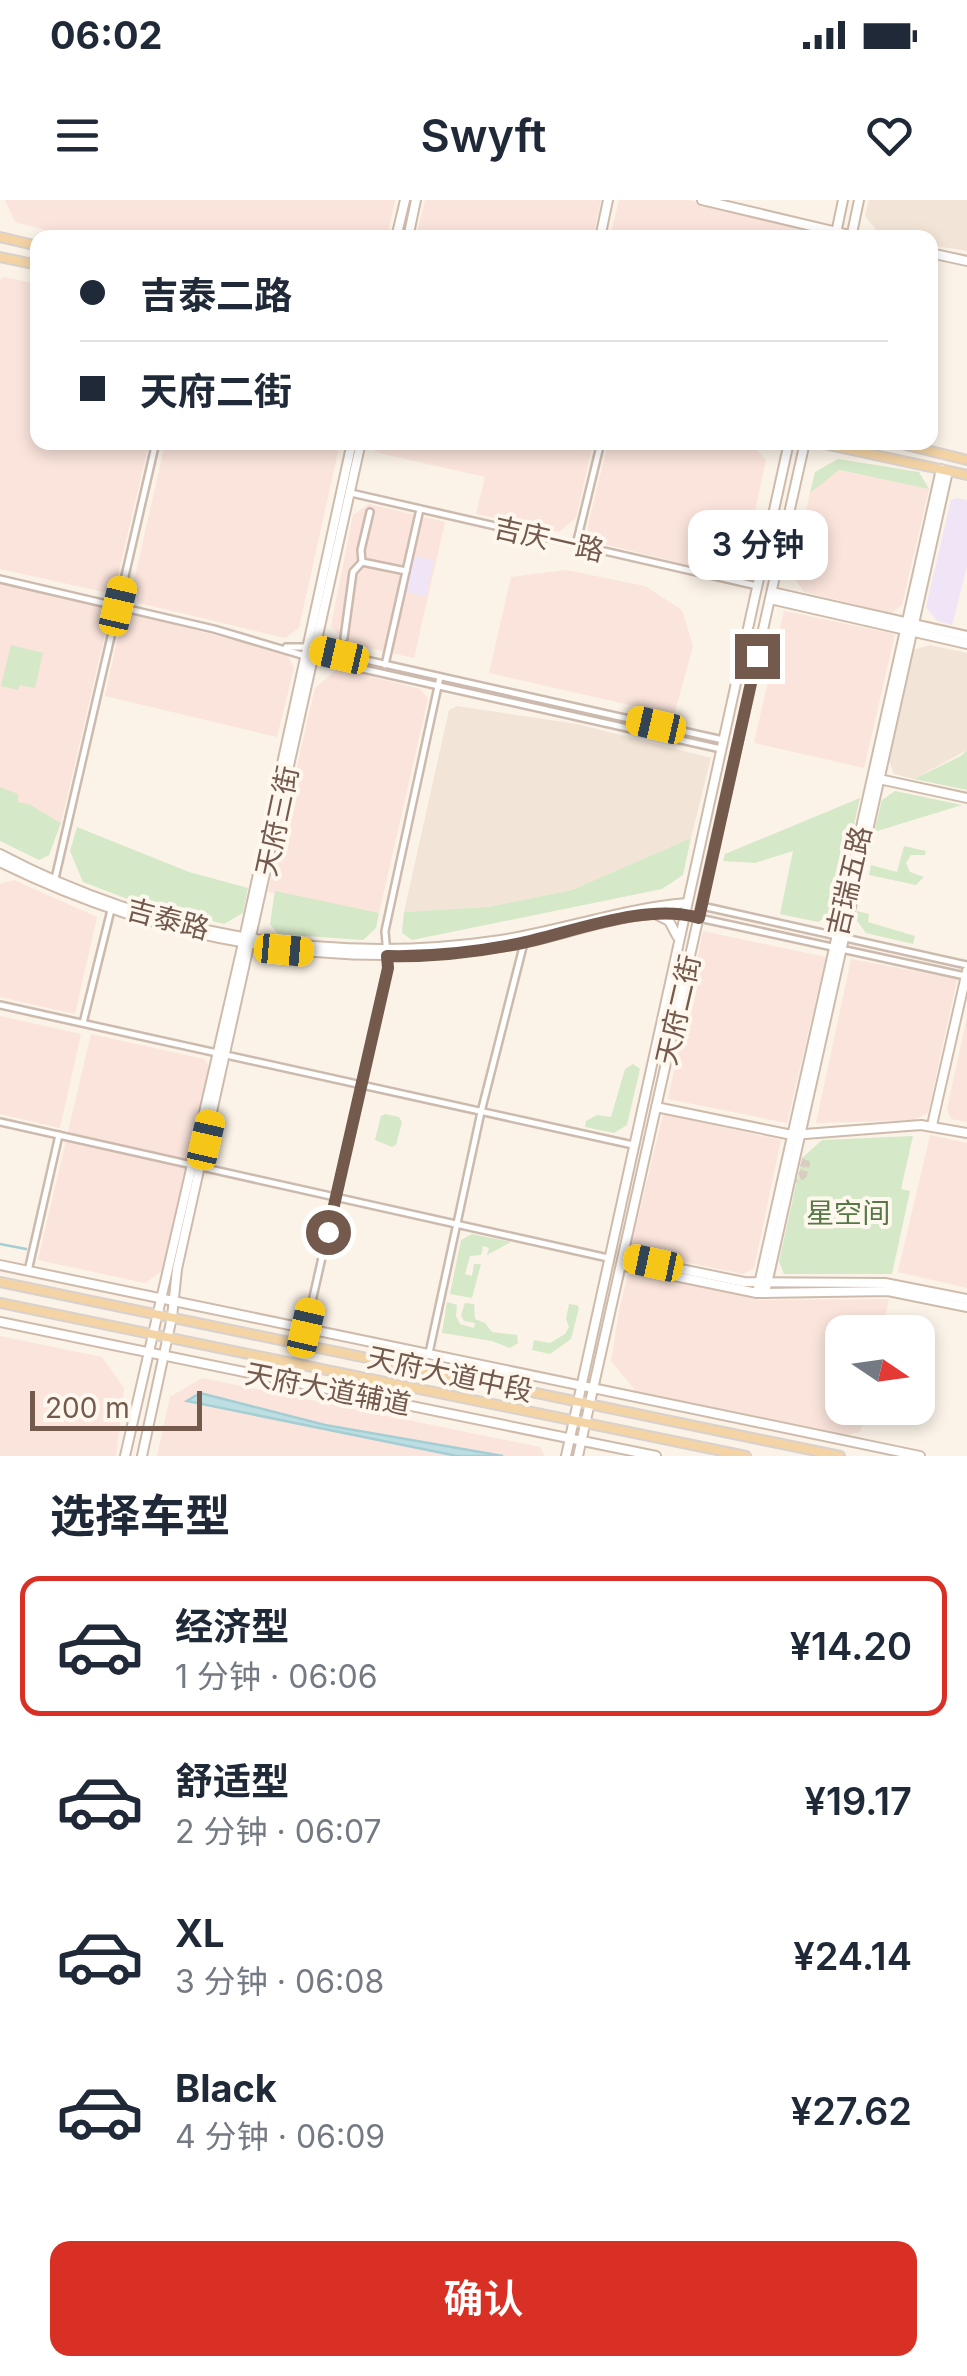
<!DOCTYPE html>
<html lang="zh">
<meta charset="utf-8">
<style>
body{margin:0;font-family:Inter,"Noto Sans SC",sans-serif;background:#f6f6f7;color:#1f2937;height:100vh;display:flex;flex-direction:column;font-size:38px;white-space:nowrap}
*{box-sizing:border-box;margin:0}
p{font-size:32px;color:#747a83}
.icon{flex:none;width:55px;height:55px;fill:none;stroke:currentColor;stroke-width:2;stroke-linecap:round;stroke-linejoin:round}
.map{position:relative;height:1256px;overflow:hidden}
.details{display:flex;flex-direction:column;background:#fff;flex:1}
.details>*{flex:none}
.banner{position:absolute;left:30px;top:30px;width:908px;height:220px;border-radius:20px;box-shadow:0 5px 15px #0003;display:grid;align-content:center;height:220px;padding:0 50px;background:#fff}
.needle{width:65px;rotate:103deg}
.fabs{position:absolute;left:825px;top:1115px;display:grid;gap:20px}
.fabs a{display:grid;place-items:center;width:110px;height:110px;border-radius:20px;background:#fff;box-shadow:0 5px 15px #0003;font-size:50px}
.scale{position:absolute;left:30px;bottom:25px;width:172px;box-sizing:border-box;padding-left:10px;border:5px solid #735a4d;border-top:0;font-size:28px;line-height:35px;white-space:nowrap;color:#735a4d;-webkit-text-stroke:8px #fef7ee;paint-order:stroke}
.end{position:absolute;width:45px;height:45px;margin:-22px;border:12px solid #735a4d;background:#fff;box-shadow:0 0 0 5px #fff}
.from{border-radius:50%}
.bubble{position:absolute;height:70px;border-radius:20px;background:#fff;box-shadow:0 5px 15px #0003;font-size:32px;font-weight:600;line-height:70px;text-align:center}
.car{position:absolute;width:30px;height:60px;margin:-30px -15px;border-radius:12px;box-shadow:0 0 8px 2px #0007;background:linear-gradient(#f5c518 24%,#345 0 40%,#f5c518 0 76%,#345 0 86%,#f5c518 0)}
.banner b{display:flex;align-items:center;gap:35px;height:95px;font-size:38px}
.banner b+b{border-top:2px solid #e0e1e3}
.banner i{width:25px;height:25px;background:#1f2937}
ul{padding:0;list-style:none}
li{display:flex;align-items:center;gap:30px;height:140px;margin:0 20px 15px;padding:0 30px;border:5px solid transparent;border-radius:20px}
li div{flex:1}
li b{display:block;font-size:38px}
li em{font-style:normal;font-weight:600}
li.active{border-color:#d93025}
li>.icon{width:90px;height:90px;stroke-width:1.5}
h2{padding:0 50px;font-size:45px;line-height:120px}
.cta{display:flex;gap:20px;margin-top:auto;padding:20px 50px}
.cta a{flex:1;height:115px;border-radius:20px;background:#d93025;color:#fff;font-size:40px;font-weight:600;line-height:115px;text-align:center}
.status{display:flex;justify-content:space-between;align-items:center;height:70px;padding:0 50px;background:#fff;direction:ltr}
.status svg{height:28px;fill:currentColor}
header{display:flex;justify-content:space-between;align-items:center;height:130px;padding:0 50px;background:#fff;font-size:45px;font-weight:600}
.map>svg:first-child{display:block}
</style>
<div class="status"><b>06:02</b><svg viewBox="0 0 49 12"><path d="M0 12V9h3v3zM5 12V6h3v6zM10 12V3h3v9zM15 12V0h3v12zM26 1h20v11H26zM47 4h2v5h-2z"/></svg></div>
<header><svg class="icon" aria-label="menu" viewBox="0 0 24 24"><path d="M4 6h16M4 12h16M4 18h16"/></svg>Swyft<svg class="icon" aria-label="heart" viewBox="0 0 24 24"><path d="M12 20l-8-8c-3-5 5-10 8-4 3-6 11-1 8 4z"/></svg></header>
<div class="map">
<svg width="967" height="1256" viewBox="0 0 967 1256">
<rect width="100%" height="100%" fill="#fbf3e8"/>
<g fill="#f2e4d6">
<polygon points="869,0 967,0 967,51 930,45 930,38 899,37 878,32 865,16"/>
<polygon points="930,445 967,453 967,550 914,579 894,574 889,561 913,450"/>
<polygon points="457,506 577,524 711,558 691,638 572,690 488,707 404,712 449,510"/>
</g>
<g fill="#fae4dc">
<polygon points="5,0 395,0 387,37 76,38 15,22"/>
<polygon points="425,0 601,0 593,37 416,37"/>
<polygon points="619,0 689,0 813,30 818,37 610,38"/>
<polygon points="4,77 37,84 38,242 149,243 116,383 104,392 0,369 0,80"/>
<polygon points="377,242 593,242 593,243 576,318 559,332 476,314 485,277 375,252"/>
<polygon points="165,243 340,243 299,428 285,438 139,403 132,390"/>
<polygon points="608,243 751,244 766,260 743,367 732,376 596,342 587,329"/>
<polygon points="838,270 929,289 902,405 891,413 804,392 791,374 810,293"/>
<polygon points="369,304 445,322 414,458 345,443 331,426 353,315"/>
<polygon points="566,370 645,386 682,410 693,446 674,515 489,473 511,377"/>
<polygon points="0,383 103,406 109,417 61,623 29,604 17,602 0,587"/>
<polygon points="784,411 895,434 864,568 754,543"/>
<polygon points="133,414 287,454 294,468 277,537 105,496 121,422"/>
<polygon points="338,468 420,489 428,499 379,713 268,692 315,488"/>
<polygon points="14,680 97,717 75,814 0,797 0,684"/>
<polygon points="703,731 826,757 787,923 668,899"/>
<polygon points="851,759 957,779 928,913 913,920 816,923"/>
<polygon points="0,816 81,834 60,928 0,914"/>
<polygon points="967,817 967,922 951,919 947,909"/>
<polygon points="91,834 204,859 210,869 165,1069 145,1083 38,1060"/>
<polygon points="663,914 781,940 754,1068 743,1074 630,1051"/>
<polygon points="930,935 967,943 967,1088 898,1072"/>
<polygon points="633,1073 760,1100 889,1099 882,1132 842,1132 842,1208 866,1208 860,1232 847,1235 636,1191 611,1161 620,1106 628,1075"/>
<polygon points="0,1136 102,1157 124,1188 116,1256 0,1256"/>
<polygon points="202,1178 540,1247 545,1256 157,1256 170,1197"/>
</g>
<g fill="#f0e4f7">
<polygon points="957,298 967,300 967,366 952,425 937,421 926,407 951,300"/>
<polygon points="415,356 434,360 426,397 406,392"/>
</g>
<g fill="#d5e8c7">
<polygon points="838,259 919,272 929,289 839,270 810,293 815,272"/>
<polygon points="11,445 43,453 35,488 20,485 18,490 1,486"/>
<polygon points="967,550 967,590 914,579 961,556"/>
<polygon points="0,587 18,594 18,602 29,604 61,623 49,655 39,660 0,641"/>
<polygon points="895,591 962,605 874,632 882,600"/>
<polygon points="860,598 834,713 818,722 780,714 793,651 755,663 723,661 725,654"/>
<polygon points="77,627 189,672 248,688 243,713 224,724 133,701 83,682 70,651"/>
<polygon points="691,638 683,675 662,689 412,740 402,733 404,712 488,707 572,690"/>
<polygon points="904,646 926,651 925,655 911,655 906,663 910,672 924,677 916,685 869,675 871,665 897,672"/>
<polygon points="275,691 379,713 376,728 363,740 278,734 270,724"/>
<polygon points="857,711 869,714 868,722 915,736 913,744 866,733 855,718"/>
<polygon points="633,864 640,869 627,925 614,933 585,927 586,921 597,915 611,917 625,869"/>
<polygon points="385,914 399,917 402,922 396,945 392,947 375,940 381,916"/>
<polygon points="913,936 901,989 910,991 892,1074 784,1074 779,1061 802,958 822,940"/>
<polygon points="472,1034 511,1042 487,1055 489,1048 483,1046 481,1055 470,1056 465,1074 472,1076 474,1064 481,1064 472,1098 450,1094 461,1040"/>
<polygon points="447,1102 457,1105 456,1116 460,1124 474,1128 475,1123 464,1121 461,1115 465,1103 474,1104 475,1119 485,1123 492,1132 517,1135 518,1143 510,1148 492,1141 442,1133"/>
<polygon points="569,1104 577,1105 579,1108 571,1139 550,1154 532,1150 534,1140 550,1143 565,1134 569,1127 566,1119"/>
</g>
<polygon fill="#bddfe3" stroke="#a4ced4" stroke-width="2.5" points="200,1193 325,1225 503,1256 457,1256 187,1201"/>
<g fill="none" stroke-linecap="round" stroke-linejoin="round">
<polyline stroke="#a4ced4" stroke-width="2.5" points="0,1044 26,1049"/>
<g stroke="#d9cdc1" stroke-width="8" stroke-dasharray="8 4" stroke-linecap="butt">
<polyline points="790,958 806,964 803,975 795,979"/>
<polyline points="764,1087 895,1088"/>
</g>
<defs>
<g id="street">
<polyline points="351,293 757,386"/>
<polyline points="576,345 601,242"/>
<polyline points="362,362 361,350 370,312"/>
<polyline points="0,379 214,429 305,456 721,549"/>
<polyline points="344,438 353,372 362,362 406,371"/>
<polyline points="286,447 308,447 723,540"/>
<polyline points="385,465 420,309"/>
<polyline points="54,683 156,242"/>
<polyline points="702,706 967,765"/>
<polyline points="699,718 965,776"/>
<polyline points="0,805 633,945"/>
<polyline points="83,823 111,710"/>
<polyline points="0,922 608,1058"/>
<polyline points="28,1071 59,935"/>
<polyline points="306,1128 388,767 385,731 440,477"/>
<polyline points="429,1153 481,912 524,743"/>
</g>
<g id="secondary">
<polyline points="702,0 862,38"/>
<polyline points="396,38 405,0"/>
<polyline points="408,38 416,0"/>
<polyline points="600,38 608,0"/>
<polyline points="835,38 843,0"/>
<polyline points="851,38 859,0"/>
<polyline points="930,53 967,61"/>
<polyline points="772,392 967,436"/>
<polyline points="770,399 967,444"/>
<polyline points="879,579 967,598"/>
<path d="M0 654C154 735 328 766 501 740 563 730 624 708 687 703"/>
<path d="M0 662C160 741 335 773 512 745 569 736 642 701 699 718"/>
<polyline points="657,715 669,721 677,736"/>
<polyline points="656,907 792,935 921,925 967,933"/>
<polyline points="932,925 967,771"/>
<polyline points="623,1057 744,1082 885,1083 967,1099"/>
<polyline points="0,1065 920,1256"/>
<polyline points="621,1065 757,1093 888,1091 967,1107"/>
<polyline points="757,1093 941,269"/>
<polyline points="765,1093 948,271"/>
<polyline points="0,1122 656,1256"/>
<polyline points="125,1256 243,743 352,242"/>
<polyline points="142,1256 172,1117 177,1069 361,242"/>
<polyline points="566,1256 789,242"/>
<polyline points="578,1256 805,242"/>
</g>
<g id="primary">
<polyline points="0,37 38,46"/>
<polyline points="0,57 38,65"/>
<polyline points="815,242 967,275"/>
<polyline points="894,242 967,260"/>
<polyline points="0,1082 840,1256"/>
<polyline points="0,1103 746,1256"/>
</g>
</defs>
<use href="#street" stroke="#ccbaae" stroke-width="10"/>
<use href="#secondary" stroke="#cebbac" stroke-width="12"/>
<use href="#primary" stroke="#d8d1cd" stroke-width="12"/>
<use href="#street" stroke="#fff" stroke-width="5"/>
<use href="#secondary" stroke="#fff" stroke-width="8"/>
<use href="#primary" stroke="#f4d4a5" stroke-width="8"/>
</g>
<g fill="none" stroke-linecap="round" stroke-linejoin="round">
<path stroke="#735a4d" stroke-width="12" d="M328 1032 388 768 387 756C429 757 476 752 517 744 571 733 646 702 699 718L757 456"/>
</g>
<g text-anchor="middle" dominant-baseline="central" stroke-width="8" stroke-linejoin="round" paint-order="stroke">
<g font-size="28" fill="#735a4d" stroke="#fef7ee">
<text transform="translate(549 339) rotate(13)">吉庆一路</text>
<text transform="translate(277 621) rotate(-78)">天府三街</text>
<text transform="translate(849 681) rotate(-77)">吉瑞五路</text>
<text transform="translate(168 719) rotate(15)">吉泰路</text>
<text transform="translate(678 810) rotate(-77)">天府二街</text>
<text transform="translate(450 1174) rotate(12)">天府大道中段</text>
<text transform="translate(328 1189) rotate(11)">天府大道辅道</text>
</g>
<g font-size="28" fill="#567846" stroke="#fef7ee">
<text x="848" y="1013">星空间</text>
</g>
</g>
</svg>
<div class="fabs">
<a><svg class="needle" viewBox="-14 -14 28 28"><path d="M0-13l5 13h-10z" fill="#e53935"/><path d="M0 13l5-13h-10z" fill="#747a83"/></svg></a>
</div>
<div class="scale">200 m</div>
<i class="end from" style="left:328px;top:1032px"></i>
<i class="end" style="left:757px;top:456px"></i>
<div class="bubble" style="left:688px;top:310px;width:140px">3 分钟</div>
<i class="car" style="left:118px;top:406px;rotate:13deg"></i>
<i class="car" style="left:339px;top:455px;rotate:283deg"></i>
<i class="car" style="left:656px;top:525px;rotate:283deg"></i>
<i class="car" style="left:284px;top:750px;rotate:95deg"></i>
<i class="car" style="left:206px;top:940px;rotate:13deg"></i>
<i class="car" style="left:653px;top:1063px;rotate:282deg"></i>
<i class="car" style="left:306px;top:1128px;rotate:13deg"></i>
<div class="banner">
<b><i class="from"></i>吉泰二路</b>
<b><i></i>天府二街</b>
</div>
</div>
<section class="details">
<h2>选择车型</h2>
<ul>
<li class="active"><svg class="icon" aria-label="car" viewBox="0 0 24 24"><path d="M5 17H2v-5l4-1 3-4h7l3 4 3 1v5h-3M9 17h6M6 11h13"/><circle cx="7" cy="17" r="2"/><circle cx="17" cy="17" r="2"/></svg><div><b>经济型</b><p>1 分钟 · 06:06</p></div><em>¥14.20</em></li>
<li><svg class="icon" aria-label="car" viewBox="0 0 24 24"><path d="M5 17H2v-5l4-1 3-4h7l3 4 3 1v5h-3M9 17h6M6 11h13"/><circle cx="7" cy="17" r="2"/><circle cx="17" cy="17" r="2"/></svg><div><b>舒适型</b><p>2 分钟 · 06:07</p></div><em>¥19.17</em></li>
<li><svg class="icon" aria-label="car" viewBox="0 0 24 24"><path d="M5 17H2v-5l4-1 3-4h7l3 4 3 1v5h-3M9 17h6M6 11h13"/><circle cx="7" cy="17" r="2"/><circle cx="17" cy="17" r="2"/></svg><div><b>XL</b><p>3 分钟 · 06:08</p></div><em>¥24.14</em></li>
<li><svg class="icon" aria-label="car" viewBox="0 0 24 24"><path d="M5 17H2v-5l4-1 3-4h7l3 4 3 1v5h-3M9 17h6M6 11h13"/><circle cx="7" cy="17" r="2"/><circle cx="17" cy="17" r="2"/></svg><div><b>Black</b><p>4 分钟 · 06:09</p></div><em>¥27.62</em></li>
</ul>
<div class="cta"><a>确认</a></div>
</section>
